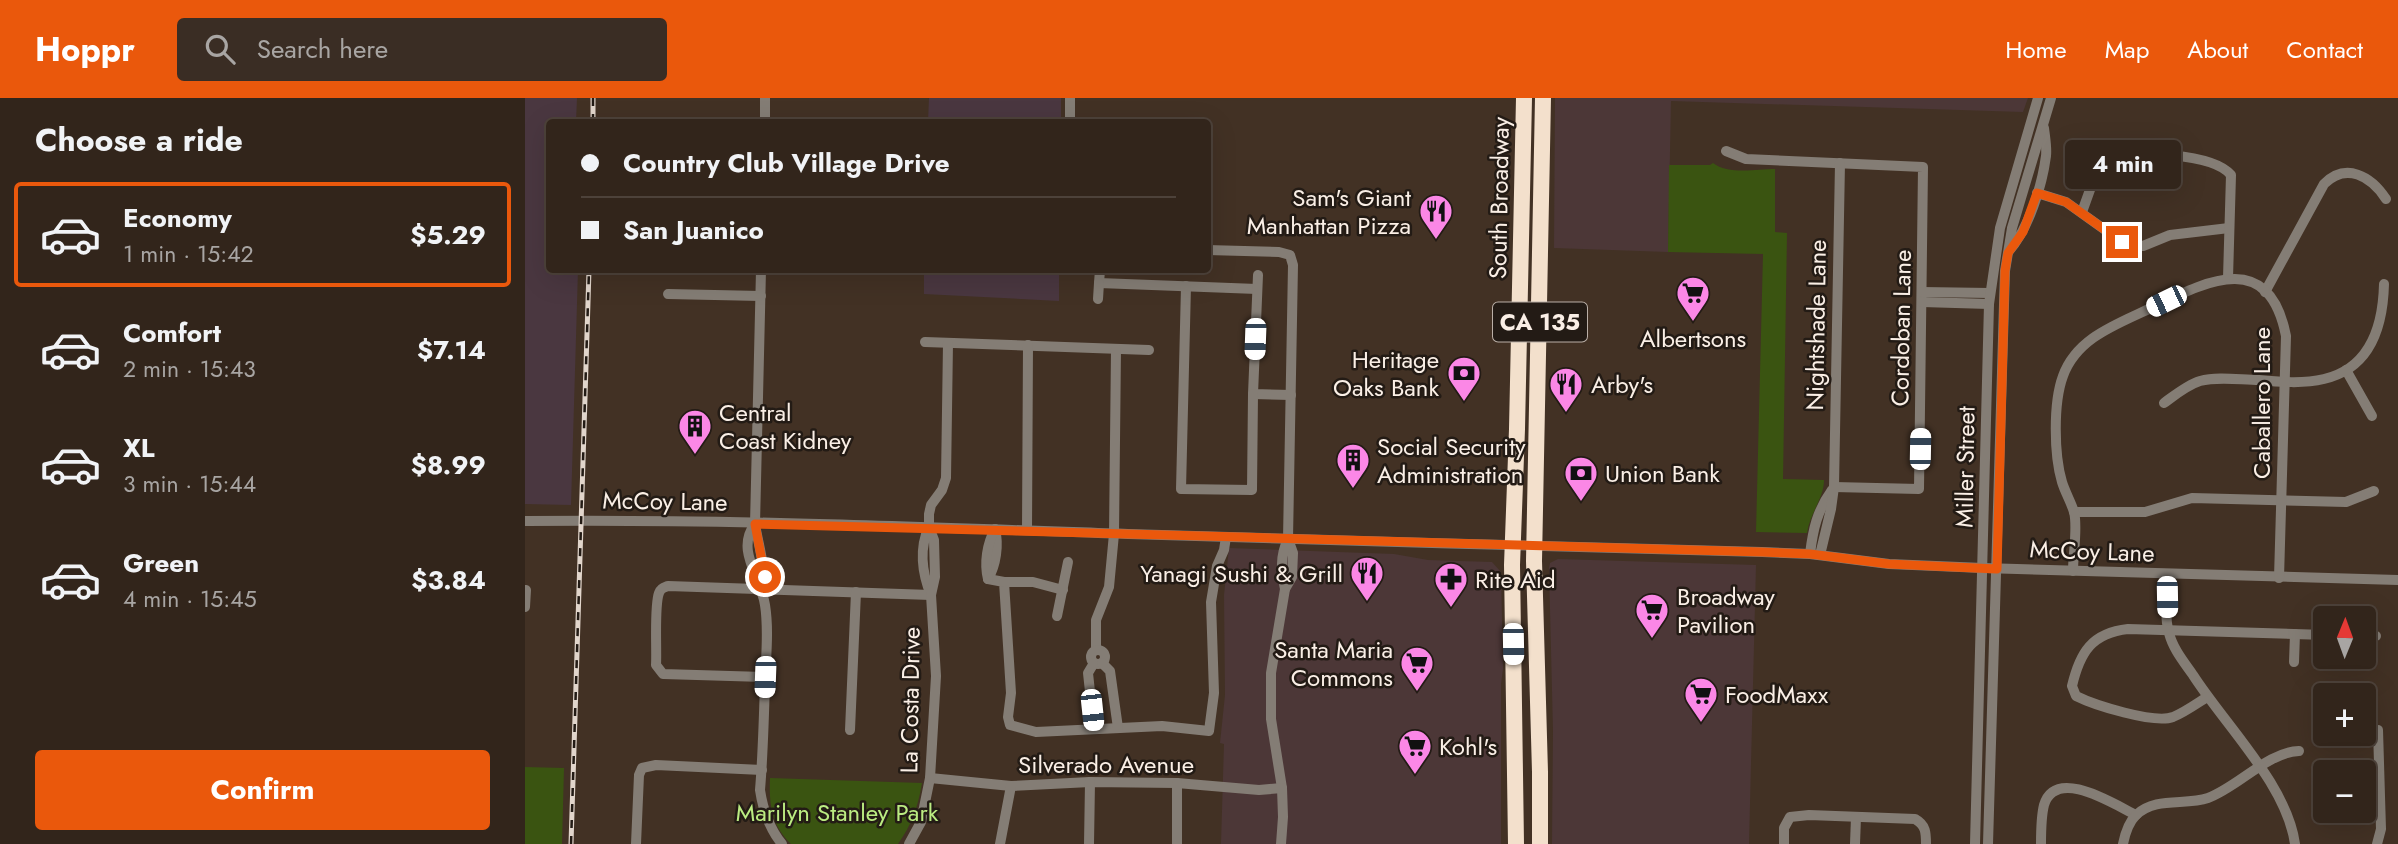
<!DOCTYPE html>
<meta charset="utf-8">
<style>
body{margin:0;font-family:Jost,sans-serif;background:#3a2d24;color:#f1f3f6;height:100vh;display:flex;flex-direction:column;font-size:26px;white-space:nowrap}
*{box-sizing:border-box;margin:0}
p{font-size:23px;color:#a8a5a3}
.icon{flex:none;width:38px;height:38px;fill:none;stroke:currentColor;stroke-width:2;stroke-linecap:round;stroke-linejoin:round}
.map{position:relative;flex:1;overflow:hidden}
.side{display:flex;flex-direction:column;background:#32251b;width:525px}
.side>*{flex:none}
.guide{position:absolute;left:21px;top:21px;width:665px;height:154px;border-radius:7px;box-shadow:0 7px 28px #0002,0 0 0 2px #4d423a;display:grid;align-content:center;height:154px;padding:0 35px;background:#32251b}
.needle{width:46px;rotate:1deg}
.fabs{position:absolute;left:1788px;top:508px;display:grid;gap:14px}
.fabs a{display:grid;place-items:center;width:63px;height:63px;border-radius:7px;background:#32251b;box-shadow:0 7px 28px #0002,0 0 0 2px #4d423a;font-size:35px}
.end{position:absolute;width:32px;height:32px;margin:-16px;border:9px solid #ea580c;background:#fff;box-shadow:0 0 0 4px #fff}
.from{border-radius:50%}
.bubble{position:absolute;height:49px;border-radius:7px;background:#32251b;box-shadow:0 7px 28px #0002,0 0 0 2px #4d423a;font-size:23px;font-weight:700;line-height:49px;text-align:center}
.car{position:absolute;width:21px;height:42px;margin:-21px -10px;border-radius:9px;box-shadow:0 0 5px 2px #0007;background:linear-gradient(#fff 24%,#345 0 40%,#fff 0 76%,#345 0 86%,#fff 0)}
.guide b{display:flex;align-items:center;gap:24px;height:66px;font-size:26px}
.guide b+b{border-top:2px solid #4d423a}
.guide i{width:18px;height:18px;background:#f1f3f6}
ul{padding:0;list-style:none}
li{display:flex;align-items:center;gap:21px;height:105px;margin:0 14px 10px;padding:0 21px;border:4px solid transparent;border-radius:7px}
li div{flex:1}
li b{display:block;font-size:26px}
li em{font-style:normal;font-weight:700}
li.on{border-color:#ea580c}
li>.icon{width:63px;height:63px;stroke-width:1.5}
h2{padding:0 35px;font-size:32px;line-height:84px}
.cta{display:flex;gap:14px;margin-top:auto;padding:14px 35px}
.cta a{flex:1;height:80px;border-radius:7px;background:#ea580c;color:#fff;font-size:28px;font-weight:700;line-height:80px;text-align:center}
header{display:flex;align-items:center;gap:42px;box-sizing:border-box;height:98px;padding:0 35px;background:#ea580c;color:#fff}
header strong{font-size:33px}
nav{display:flex;gap:38px;margin-inline-start:auto;font-size:24px}
.search{width:490px;height:63px;background:#3a2d24;display:flex;align-items:center;gap:18px;box-sizing:border-box;padding:0 24px;border-radius:7px;color:#a8a5a3;font-size:26px}
main{display:flex;flex:1;min-height:0}
.map>svg:first-child{display:block}
</style>
<header>
<strong>Hoppr</strong>
<div class="search"><svg class="icon" aria-label="search" viewBox="0 0 24 24"><circle cx="10" cy="10" r="6"/><path d="M15 15l6 6"/></svg>Search here</div>
<nav><a>Home</a><a>Map</a><a>About</a><a>Contact</a></nav>
</header>
<main>
<section class="side">
<h2>Choose a ride</h2>
<ul>
<li class="on"><svg class="icon" aria-label="car" viewBox="0 0 24 24"><path d="M5 17H2v-5l4-1 3-4h7l3 4 3 1v5h-3M9 17h6M6 11h13"/><circle cx="7" cy="17" r="2"/><circle cx="17" cy="17" r="2"/></svg><div><b>Economy</b><p>1 min · 15:42</p></div><em>$5.29</em></li>
<li><svg class="icon" aria-label="car" viewBox="0 0 24 24"><path d="M5 17H2v-5l4-1 3-4h7l3 4 3 1v5h-3M9 17h6M6 11h13"/><circle cx="7" cy="17" r="2"/><circle cx="17" cy="17" r="2"/></svg><div><b>Comfort</b><p>2 min · 15:43</p></div><em>$7.14</em></li>
<li><svg class="icon" aria-label="car" viewBox="0 0 24 24"><path d="M5 17H2v-5l4-1 3-4h7l3 4 3 1v5h-3M9 17h6M6 11h13"/><circle cx="7" cy="17" r="2"/><circle cx="17" cy="17" r="2"/></svg><div><b>XL</b><p>3 min · 15:44</p></div><em>$8.99</em></li>
<li><svg class="icon" aria-label="car" viewBox="0 0 24 24"><path d="M5 17H2v-5l4-1 3-4h7l3 4 3 1v5h-3M9 17h6M6 11h13"/><circle cx="7" cy="17" r="2"/><circle cx="17" cy="17" r="2"/></svg><div><b>Green</b><p>4 min · 15:45</p></div><em>$3.84</em></li>
</ul>
<div class="cta"><a>Confirm</a></div>
</section>
<div class="map">
<svg width="1873" height="746" viewBox="0 0 1873 746">
<rect width="100%" height="100%" fill="#423124"/>
<g fill="#4c3737">
<polygon points="1030,0 1503,0 1498,14 1146,3 1143,154 1029,150"/>
<polygon points="704,450 869,456 903,462 967,464 976,474 978,571 976,586 976,746 696,746 699,646 695,645 700,597 699,497"/>
<polygon points="1033,461 1231,467 1224,746 1027,746 1028,633 1024,470 1025,465"/>
</g>
<g fill="#4a3740">
<polygon points="0,0 52,0 51,24 24,24 24,172 53,172 46,407 0,406"/>
<polygon points="404,0 536,0 536,24 403,24"/>
<polygon points="399,172 534,172 534,203 399,196"/>
</g>
<g fill="#3a5411">
<path d="M1188 65C1203 77 1232 71 1250 71V134L1262 135 1258 381 1299 382C1299 400 1285 415 1282 435L1231 434 1238 156 1143 154 1144 67H1185Z"/>
<polygon points="0,669 39,670 37,746 0,746"/>
<path d="M245 680 397 685C393 709 387 726 373 746H266C246 727 244 706 245 680Z"/>
</g>
<g fill="none" stroke-linecap="round" stroke-linejoin="round">
<g stroke="#847d75" stroke-width="10">
<polyline points="240,24 240,0"/>
<polyline points="545,24 545,0"/>
<polyline points="1201,53 1221,61 1398,69 1394,391 1309,389"/>
<polyline points="1512,95 1541,104 1597,144 1608,148 1618,148 1645,137 1704,130"/>
<path d="M1557 114 1575 64 1582 58C1610 54 1687 54 1706 77L1703 180"/>
<polyline points="682,152 754,154 765,157 768,167 763,441 768,455 767,479 760,491 746,575 746,621 757,690 758,719 756,746"/>
<path d="M1484 153C1504 130 1517 88 1521 58 1522 49 1520 39 1519 30"/>
<path d="M236 172 230 426C233 446 242 472 237 492"/>
<polyline points="575,172 574,185 732,191"/>
<polyline points="733,177 728,296 766,297"/>
<polyline points="661,188 656,391 727,392 728,296"/>
<polyline points="1397,194 1465,195"/>
<path d="M1740 194 1799 86C1821 64 1846 78 1861 101"/>
<polyline points="143,196 236,198"/>
<polyline points="573,201 574,185"/>
<polyline points="1397,204 1464,206"/>
<polyline points="400,244 624,252"/>
<polyline points="1821,272 1847,318"/>
<path d="M1639 305C1650 297 1662 287 1675 283 1693 278 1716 282 1734 282 1755 284 1778 286 1799 281 1846 270 1858 228 1859 186"/>
<polyline points="1549,414 1620,414 1667,400 1821,404 1849,393"/>
<path d="M0 423C201 421 402 429 603 436 814 443 1026 448 1237 454L1285 456 1364 466 1458 470 1873 482"/>
<path d="M230 426C210 452 236 479 240 507 244 532 241 558 240 583 239 619 238 656 235 692 238 712 244 730 257 746"/>
<path d="M404 429C394 450 397 475 406 497"/>
<polyline points="502,432 503,247"/>
<path d="M1285 456C1288 431 1292 413 1307 392"/>
<polyline points="1295,457 1306,411 1309,389 1315,65"/>
<path d="M1548 473C1548 456 1553 429 1549 414 1546 404 1540 394 1537 384 1529 357 1528 305 1538 278 1552 239 1593 226 1628 209 1682 183 1744 151 1761 238L1754 480"/>
<path d="M1644 476C1642 495 1639 518 1644 535 1648 551 1659 564 1668 577 1700 627 1762 687 1770 746"/>
<polyline points="463,481 479,484 486,595 483,619 485,627 511,634 637,628 684,633 689,595 686,504 692,468 699,452 701,439"/>
<path d="M463 481C471 467 474 447 470 431"/>
<path d="M463 481C459 465 462 446 470 431"/>
<polyline points="479,484 508,484 538,492"/>
<path d="M760 491C756 473 755 458 763 441"/>
<polyline points="0,509 1,492"/>
<polyline points="532,518 543,464"/>
<polyline points="1839,538 1851,538"/>
<polyline points="571,552 571,522 584,489 589,436 591,251"/>
<circle cx="573" cy="559" r="7"/>
<polyline points="1769,564 1770,536"/>
<polyline points="569,565 563,575 569,631"/>
<polyline points="577,565 585,573 593,630"/>
<path d="M240 579 138 576 131 567C132 551 129 508 134 495 136 490 138 490 143 488L406 497"/>
<path d="M1682 599C1671 606 1660 614 1648 619 1629 626 1569 607 1551 598L1547 588C1555 554 1567 535 1603 531L1801 537"/>
<polyline points="325,632 331,494"/>
<polyline points="405,680 486,688 565,684 652,685 734,692 757,690"/>
<polyline points="111,746 114,677 117,670 131,667 237,672"/>
<polyline points="384,746 396,724 405,680 411,578 406,497 410,479 409,442 404,429 404,416 406,407 417,392 421,380 423,245"/>
<polyline points="475,746 486,688"/>
<polyline points="564,746 565,684"/>
<polyline points="652,746 652,685"/>
<path d="M1259 746V730L1265 719 1284 717 1390 721C1401 727 1401 735 1401 746"/>
<polyline points="1330,746 1331,719"/>
<polyline points="1450,746 1464,206 1475,130 1513,0"/>
<polyline points="1463,746 1480,173 1487,130 1526,0"/>
<path d="M1516 746C1516 734 1516 719 1519 707 1531 668 1590 707 1611 717"/>
<path d="M1598 746C1600 736 1604 724 1611 717 1631 698 1660 708 1683 700 1713 689 1743 654 1774 653"/>
<polyline points="1852,746 1856,731 1853,632"/>
</g>
<g stroke="#f3e0cc" stroke-width="16">
<polyline points="991,746 987,467 992,331 999,0"/>
<polyline points="1015,746 1015,674 1009,463 1018,0"/>
</g>
<defs>
<g id="rail">
<polyline points="68,24 68,0"/>
<polyline points="46,746 64,172"/>
</g>
</defs>
<use href="#rail" stroke="#e1d5cb" stroke-width="5"/>
<use href="#rail" stroke="#231b15" stroke-width="2.5" stroke-dasharray="8" stroke-linecap="butt"/>
</g>
<g fill="none" stroke-linecap="round" stroke-linejoin="round">
<path stroke="#ea580c" stroke-width="9" d="M240 479 230 426C566 433 901 446 1237 454L1285 456 1364 466 1472 471 1480 173 1483 155 1498 134 1512 95 1541 104 1597 144"/>
</g>
<defs>
<symbol id="restaurant-pin" viewBox="-11 -11 22 30"><path d="M0 17L-7.5 6A9.5 9.5 0 1 1 7.5 6Z" fill="#fb87e6" stroke="#231b15"/><path d="M-5-6h1v4h1v-4h1v4h1v-4h1v5L-1.5 .5V6h-2V.5L-5-1ZM5-6V6H3V1.5H1.5Q1.5-4 5-6Z" fill="#111"/></symbol>
<symbol id="supermarket-pin" viewBox="-11 -11 22 30"><path d="M0 17L-7.5 6A9.5 9.5 0 1 1 7.5 6Z" fill="#fb87e6" stroke="#231b15"/><path d="M-6-5.5h2.5l.6 2H6L4.5 2H-2.5L-4.4-4H-6ZM-1.5 3.2a1.3 1.3 0 1 0 .1 0ZM3 3.2a1.3 1.3 0 1 0 .1 0Z" fill="#111"/></symbol>
<symbol id="bank-pin" viewBox="-11 -11 22 30"><path d="M0 17L-7.5 6A9.5 9.5 0 1 1 7.5 6Z" fill="#fb87e6" stroke="#231b15"/><path d="M-6-4H6V4H-6ZM0-2.3a2.3 2.3 0 1 0 0 4.6a2.3 2.3 0 1 0 0-4.6Z" fill="#111"/></symbol>
<symbol id="building-pin" viewBox="-11 -11 22 30"><path d="M0 17L-7.5 6A9.5 9.5 0 1 1 7.5 6Z" fill="#fb87e6" stroke="#231b15"/><path d="M-4-6H4V6H1V3H-1V6H-4ZM-2.5-4.3h1.7v1.8h-1.7ZM.8-4.3h1.7v1.8H.8ZM-2.5-1h1.7V.8h-1.7ZM.8-1h1.7V.8H.8Z" fill="#111"/></symbol>
<symbol id="pharmacy-pin" viewBox="-11 -11 22 30"><path d="M0 17L-7.5 6A9.5 9.5 0 1 1 7.5 6Z" fill="#fb87e6" stroke="#231b15"/><path d="M-2-6h4v4h4v4h-4v4h-4v-4h-4v-4h4Z" fill="#111"/></symbol>
</defs>
<g fill-rule="evenodd">
<use href="#restaurant-pin" x="892" y="94" width="38" height="52"/>
<use href="#supermarket-pin" x="1149" y="176" width="38" height="52"/>
<use href="#bank-pin" x="920" y="256" width="38" height="52"/>
<use href="#restaurant-pin" x="1022" y="267" width="38" height="52"/>
<use href="#building-pin" x="151" y="309" width="38" height="52"/>
<use href="#building-pin" x="809" y="343" width="38" height="52"/>
<use href="#bank-pin" x="1037" y="356" width="38" height="52"/>
<use href="#restaurant-pin" x="823" y="456" width="38" height="52"/>
<use href="#pharmacy-pin" x="907" y="462" width="38" height="52"/>
<use href="#supermarket-pin" x="1108" y="493" width="38" height="52"/>
<use href="#supermarket-pin" x="873" y="546" width="38" height="52"/>
<use href="#supermarket-pin" x="1157" y="577" width="38" height="52"/>
<use href="#supermarket-pin" x="871" y="629" width="38" height="52"/>
</g>
<g text-anchor="middle" dominant-baseline="central" stroke-width="5" stroke-linejoin="round" paint-order="stroke">
<rect fill="#231b15" stroke="#baafa7" stroke-width="2" x="968" y="204.5" width="94" height="39" rx="5"/>
<g font-size="23" font-weight="bold" fill="#faefe6">
<text x="1015" y="224">CA 135</text>
</g>
<g font-size="24" fill="#faefe6" stroke="#231b15" text-anchor="start">
<text x="886" y="99" text-anchor="end">Sam's Giant<tspan x="886" dy="28">Manhattan Pizza</tspan></text>
<text x="1168" y="240" text-anchor="middle">Albertsons</text>
<text x="914" y="261" text-anchor="end">Heritage<tspan x="914" dy="28">Oaks Bank</tspan></text>
<text x="1066" y="286">Arby's</text>
<text x="194" y="314">Central<tspan x="194" dy="28">Coast Kidney</tspan></text>
<text x="852" y="348">Social Security<tspan x="852" dy="28">Administration</tspan></text>
<text x="1080" y="375">Union Bank</text>
<text x="818" y="475" text-anchor="end">Yanagi Sushi &amp; Grill</text>
<text x="950" y="481">Rite Aid</text>
<text x="1152" y="498">Broadway<tspan x="1152" dy="28">Pavilion</tspan></text>
<text x="868" y="551" text-anchor="end">Santa Maria<tspan x="868" dy="28">Commons</tspan></text>
<text x="1200" y="596">FoodMaxx</text>
<text x="914" y="648">Kohl's</text>
</g>
<g font-size="24" fill="#faefe6" stroke="#231b15">
<text transform="translate(974 100) rotate(-89)">South Broadway</text>
<text transform="translate(1291 227) rotate(-89)">Nightshade Lane</text>
<text transform="translate(1376 230) rotate(-89)">Cordoban Lane</text>
<text transform="translate(1736 305) rotate(-90)">Caballero Lane</text>
<text transform="translate(1440 369) rotate(-89)">Miller Street</text>
<text transform="translate(140 403) rotate(1)">McCoy Lane</text>
<text transform="translate(1567 453) rotate(2)">McCoy Lane</text>
<text transform="translate(385 602) rotate(-89)">La Costa Drive</text>
<text x="581" y="666">Silverado Avenue</text>
</g>
<g font-size="24" fill="#bbec82" stroke="#231b15">
<text x="312" y="714">Marilyn Stanley Park</text>
</g>
</g>
</svg>
<div class="fabs">
<a><svg class="needle" viewBox="-14 -14 28 28"><path d="M0-13l5 13h-10z" fill="#e53935"/><path d="M0 13l5-13h-10z" fill="#a8a5a3"/></svg></a>
<a>+</a>
<a>−</a>
</div>
<i class="end from" style="left:240px;top:479px"></i>
<i class="end" style="left:1597px;top:144px"></i>
<div class="bubble" style="left:1540px;top:42px;width:116px">4 min</div>
<i class="car" style="left:1641px;top:203px;rotate:244deg"></i>
<i class="car" style="left:730px;top:241px;rotate:182deg"></i>
<i class="car" style="left:1395px;top:351px;rotate:1deg"></i>
<i class="car" style="left:1642px;top:499px;rotate:179deg"></i>
<i class="car" style="left:988px;top:546px;rotate:179deg"></i>
<i class="car" style="left:240px;top:579px;rotate:182deg"></i>
<i class="car" style="left:567px;top:612px;rotate:174deg"></i>
<div class="guide">
<b><i class="from"></i>Country Club Village Drive</b>
<b><i></i>San Juanico</b>
</div>
</div>
</main>
